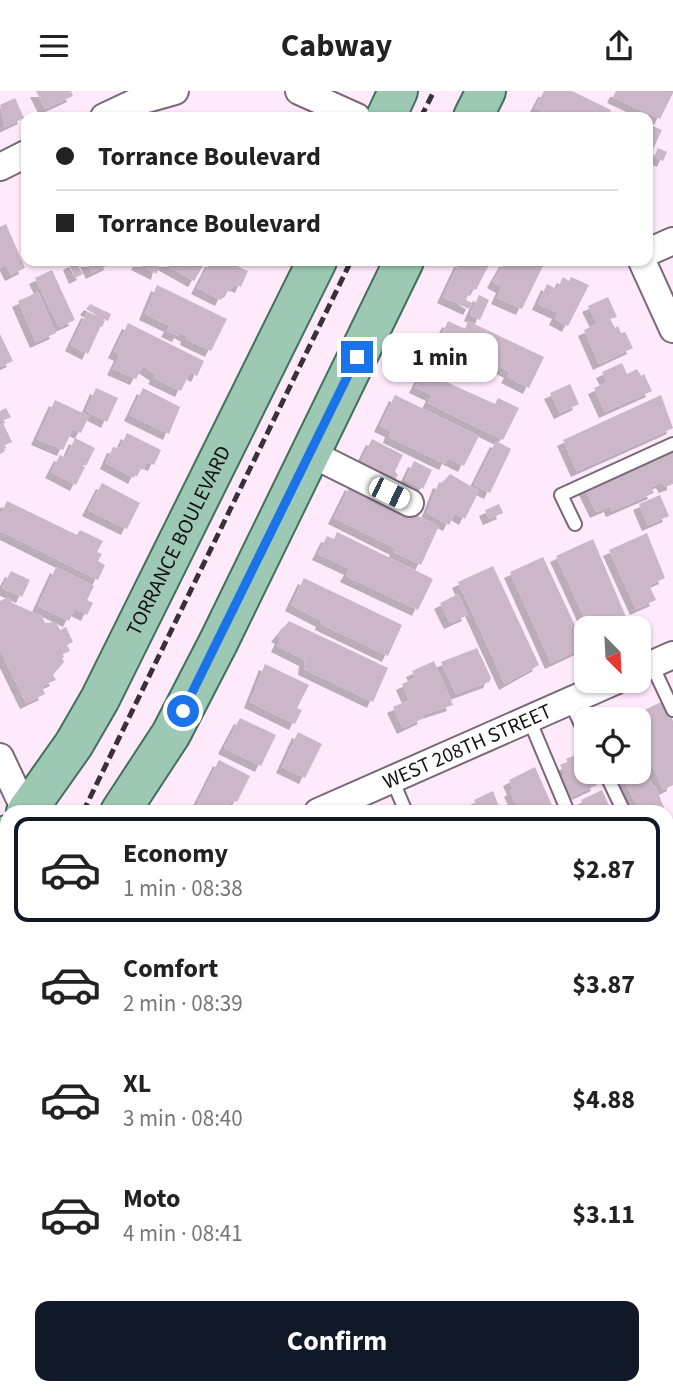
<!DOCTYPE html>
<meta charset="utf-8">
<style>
body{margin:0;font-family:"Source Sans 3",sans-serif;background:#f6f6f6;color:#222;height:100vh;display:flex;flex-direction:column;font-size:26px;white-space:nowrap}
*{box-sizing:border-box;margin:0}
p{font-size:23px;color:#767676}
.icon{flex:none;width:38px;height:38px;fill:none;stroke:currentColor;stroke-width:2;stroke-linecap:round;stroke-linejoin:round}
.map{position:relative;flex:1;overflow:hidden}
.side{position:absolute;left:0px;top:714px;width:674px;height:590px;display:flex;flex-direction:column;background:#fff;border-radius:21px 21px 0 0;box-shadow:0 2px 5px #0004}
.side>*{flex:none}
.top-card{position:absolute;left:21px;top:21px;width:632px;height:154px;border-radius:14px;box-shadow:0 2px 5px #0004;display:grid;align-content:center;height:154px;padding:0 35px;background:#fff}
.needle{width:46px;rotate:156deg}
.tools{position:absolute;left:574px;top:525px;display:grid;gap:14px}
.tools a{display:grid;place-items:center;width:77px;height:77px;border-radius:14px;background:#fff;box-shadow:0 2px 5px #0004;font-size:35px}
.end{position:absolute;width:32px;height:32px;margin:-16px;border:9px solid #1a73e8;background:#fff;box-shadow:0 0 0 4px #fff}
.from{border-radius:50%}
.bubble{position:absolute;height:49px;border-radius:14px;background:#fff;box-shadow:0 2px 5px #0004;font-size:23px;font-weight:700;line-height:49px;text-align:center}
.car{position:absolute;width:21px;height:42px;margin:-21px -10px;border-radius:9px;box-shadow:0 0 5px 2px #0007;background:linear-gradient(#fff 24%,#345 0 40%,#fff 0 76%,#345 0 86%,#fff 0)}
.top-card b{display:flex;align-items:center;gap:24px;height:66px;font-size:26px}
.top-card b+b{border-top:2px solid #e0e0e0}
.top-card i{width:18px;height:18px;background:#222}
ul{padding:12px 0 0;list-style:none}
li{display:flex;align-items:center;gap:21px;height:105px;margin:0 14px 10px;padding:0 21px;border:4px solid transparent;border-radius:14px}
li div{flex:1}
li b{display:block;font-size:26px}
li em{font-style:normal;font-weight:700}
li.on{border-color:#111827}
li>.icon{width:63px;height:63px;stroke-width:1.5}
.primary-button{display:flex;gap:14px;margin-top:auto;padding:14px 35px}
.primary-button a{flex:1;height:80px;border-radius:14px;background:#111827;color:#fff;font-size:28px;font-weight:700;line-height:80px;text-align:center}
header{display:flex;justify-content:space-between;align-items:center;height:91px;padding:0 35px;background:#fff;font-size:32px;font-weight:700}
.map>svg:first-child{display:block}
</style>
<header><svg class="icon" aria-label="menu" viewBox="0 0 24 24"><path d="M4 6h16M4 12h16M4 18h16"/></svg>Cabway<svg class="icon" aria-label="share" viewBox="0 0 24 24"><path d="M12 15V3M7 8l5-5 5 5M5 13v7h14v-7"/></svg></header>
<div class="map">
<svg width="673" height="1303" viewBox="0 0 673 1303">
<defs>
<filter id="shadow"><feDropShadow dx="-6" dy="6" stdDeviation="0" flood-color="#0004"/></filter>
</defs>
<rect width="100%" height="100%" fill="#ffeafc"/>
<polygon fill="#f5dbf2" points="7,898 7,1297 267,1297 270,1303 0,1303 0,901"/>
<g fill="#cbb7c8" filter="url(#shadow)">
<polygon points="36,0 71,0 73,5 45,18"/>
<polygon points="544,0 572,0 611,19 608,26 554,26 535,17"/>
<polygon points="616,0 673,0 673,2 660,28 613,6"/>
<polygon points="15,7 24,27 5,36 0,14"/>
<polygon points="648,33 662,39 648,69"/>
<polygon points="658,57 667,61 663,70 654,66"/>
<polygon points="6,133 25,177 11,184 6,174 0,177 0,136"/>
<polygon points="75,170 83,183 75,187 69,173"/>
<polygon points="86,170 109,170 110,173 92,182"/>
<polygon points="139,170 204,170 205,172 194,190 160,171 157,183 137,173"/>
<polygon points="211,170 226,170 248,180 241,196 234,193 230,201 226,199 221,209 197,197"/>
<polygon points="460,170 491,170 476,199 471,197 466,209 472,212 469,218 443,206"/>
<polygon points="505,170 540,170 544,173 522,218 497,207 502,196 493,191"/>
<polygon points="52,179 75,229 59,236 35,187"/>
<polygon points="563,186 569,190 571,186 589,194 568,235 555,228 558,222 538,213 547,193 557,198"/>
<polygon points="157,194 227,228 211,260 186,248 187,245 180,241 178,245 167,240 170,235 145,223"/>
<polygon points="38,201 56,242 36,251 18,210"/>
<polygon points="479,204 489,209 480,229 470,224"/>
<polygon points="608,206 617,226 610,228 615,237 618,235 621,242 625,241 633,257 599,273 584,239 597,233 588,215"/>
<polygon points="90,213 111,223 108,230 104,228 88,263 71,254 87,221 98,225 86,218"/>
<polygon points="448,230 465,238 468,230 544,266 529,297 507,286 510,281 461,255 456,265 436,255"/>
<polygon points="128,232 204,270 197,285 190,281 181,300 154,287 156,284 143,275 136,288 113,278 120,264 114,261"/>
<polygon points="0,243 13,270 0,276"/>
<polygon points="428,270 449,280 444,290 495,313 498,307 519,317 503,349 428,312 432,304 415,296"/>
<polygon points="622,272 627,283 637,278 641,285 644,283 652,300 605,321 594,297 607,291 602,281"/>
<polygon points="570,293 579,313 560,322 550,302"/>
<polygon points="96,297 118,307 107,331 86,320"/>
<polygon points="143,297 180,316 169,343 130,324"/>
<polygon points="395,304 479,345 464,375 448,367 445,373 389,346 391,340 380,335"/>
<polygon points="661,304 673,337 577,380 563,349"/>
<polygon points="55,309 89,325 81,342 73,338 63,359 37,348"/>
<polygon points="6,317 11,326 0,331 0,320"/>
<polygon points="3,332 12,351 3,355 5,360 0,363 0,334"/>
<polygon points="127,342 161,359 154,374 147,371 143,379 139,377 134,387 106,372 113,356 120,357"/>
<polygon points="75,347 95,357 86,375 67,365"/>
<polygon points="372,348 403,364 395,380 398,384 389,396 356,380"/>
<polygon points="496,350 511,358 490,402 474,394"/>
<polygon points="673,359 673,393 665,396 662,391 651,396 654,402 612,420 610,415 596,421 585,398 654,367 656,372 659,370 657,366"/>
<polygon points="60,364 85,376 76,394 51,381"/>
<polygon points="414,370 432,379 423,398 405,389"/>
<polygon points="450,383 479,400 465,428 455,422 449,434 427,422 439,391 442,392"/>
<polygon points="102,392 140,412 127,438 88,419"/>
<polygon points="351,393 439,435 421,474 394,461 396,458 334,427"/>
<polygon points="660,404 669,425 648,434 639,413"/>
<polygon points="7,410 77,444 80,439 103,450 97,461 102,463 98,470 105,474 98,489 0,440 0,424"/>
<polygon points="499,413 503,422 489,428 485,419"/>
<polygon points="337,441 433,488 418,519 346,485 350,478 318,463 327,445 334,448"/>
<polygon points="647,442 665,487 649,494 656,509 636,518 609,459"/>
<polygon points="593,448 629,533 620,537 589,537 556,465"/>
<polygon points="543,466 585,556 551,572 510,481"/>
<polygon points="493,475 539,574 505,593 458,491"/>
<polygon points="56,476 94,495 87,509 93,512 87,524 75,518 69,530 38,515"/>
<polygon points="11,480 30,489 22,506 2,497"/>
<polygon points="304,487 402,534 388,565 321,533 322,530 291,514"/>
<polygon points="458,503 468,524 450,532 440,512"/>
<polygon points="9,506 12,512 42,525 45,532 56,531 60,539 66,536 73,551 67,554 70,560 61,564 64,571 53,584 56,589 42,595 45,603 26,612 0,559 0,510"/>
<polygon points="289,530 388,577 373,611 304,578 305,569 277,555 281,547 277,545"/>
<polygon points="477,557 491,587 489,591 456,603 441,571"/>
<polygon points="434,570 453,614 422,624 424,627 403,637 393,616 409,609 402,593 415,587 412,580"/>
<polygon points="265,573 309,594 297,617 302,619 295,633 250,611"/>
<polygon points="659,612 665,612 673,630 673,694 663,699 639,645 639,628 630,626"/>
<polygon points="240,627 276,644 261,675 224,657"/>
<polygon points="298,641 322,653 305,687 282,676"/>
<polygon points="582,661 586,681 591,681 597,694 565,709 556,689 565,684 561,675 568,672 566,668"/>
<polygon points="639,662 653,696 655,695 666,721 641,721 620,683 610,688 607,681 639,681"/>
<polygon points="219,669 250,685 237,711 232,709 226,721 193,721"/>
<polygon points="535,676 555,721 520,721 510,700 513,698 509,689"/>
<polygon points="602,699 612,721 586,721 581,709"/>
<polygon points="493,700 501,721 471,721 469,717 476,713 474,709"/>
<polygon points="667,722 673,736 673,744 667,747"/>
<polygon points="667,845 673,859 673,898 667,901"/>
<polygon points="673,1003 673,1065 667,1052 667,1006"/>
<polygon points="7,1088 7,1297 233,1297 236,1303 0,1303 0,1091"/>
<polygon points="673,1158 673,1197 667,1184 667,1161"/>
<polygon points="667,1217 673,1230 673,1275 670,1269 667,1271"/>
<polygon points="364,1297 383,1297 386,1303 358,1303 356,1300"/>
<polygon points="416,1297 438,1297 441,1303 419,1303"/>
<polygon points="506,1297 546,1297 549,1303 509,1303"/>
<polygon points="559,1297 600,1297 601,1300 579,1303 577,1299 561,1302"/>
</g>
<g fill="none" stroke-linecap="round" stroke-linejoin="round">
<defs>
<g id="lane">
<polyline points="575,433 561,404 673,353"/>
<polyline points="652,574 673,619"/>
<polyline points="570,610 586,644"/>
<polyline points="529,628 568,721"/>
<polyline points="605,681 624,721"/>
<polyline points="392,688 406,721"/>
<polyline points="0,1057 7,1052"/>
</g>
<g id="street">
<polyline points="299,0 357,26"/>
<polyline points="104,26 136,11 175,0"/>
<polyline points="0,76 26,63"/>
<polyline points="648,161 673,150"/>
<polyline points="642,170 673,238"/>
<polyline points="310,362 410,412"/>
<polyline points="639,579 673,564"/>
<polyline points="0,666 26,721"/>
<path id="s1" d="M318 721 615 590"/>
<polyline points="667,955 673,952"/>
<polyline points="292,1297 295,1303"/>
</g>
<g id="primary">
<polyline points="386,26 398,0"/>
<polyline points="473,26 486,0"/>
<path id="s2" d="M26 721 74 653 100 608 317 170"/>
<polyline points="120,721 171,643 219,550 404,170"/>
<polyline points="0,753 7,744"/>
<polyline points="0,849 7,843"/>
</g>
</defs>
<use href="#lane" stroke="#7a6777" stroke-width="16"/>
<use href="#street" stroke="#7a6777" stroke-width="30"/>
<use href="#primary" stroke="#436f5b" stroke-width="42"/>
<use href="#lane" stroke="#fff" stroke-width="12"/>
<use href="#street" stroke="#fff" stroke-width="26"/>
<use href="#primary" stroke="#9dc8b3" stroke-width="38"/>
<g stroke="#3a3138" stroke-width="5" stroke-dasharray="10 5" stroke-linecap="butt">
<polyline points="421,26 434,0"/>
<polyline points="83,721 351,170"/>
<polyline points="0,890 7,876"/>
</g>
</g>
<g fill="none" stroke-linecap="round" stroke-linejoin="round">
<polyline stroke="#1a73e8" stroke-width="9" points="183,620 357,266"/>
</g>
<g text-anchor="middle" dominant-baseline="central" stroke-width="5" stroke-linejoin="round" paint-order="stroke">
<g font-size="21" fill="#160f15" stroke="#fefefe">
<text stroke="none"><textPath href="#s2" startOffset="312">TORRANCE BOULEVARD</textPath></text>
<text stroke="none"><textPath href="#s1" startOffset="163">WEST 208TH STREET</textPath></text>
</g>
</g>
</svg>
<div class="tools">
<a><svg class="needle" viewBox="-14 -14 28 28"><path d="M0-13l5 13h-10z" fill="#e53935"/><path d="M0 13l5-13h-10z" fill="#767676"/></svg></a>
<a><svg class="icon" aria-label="locate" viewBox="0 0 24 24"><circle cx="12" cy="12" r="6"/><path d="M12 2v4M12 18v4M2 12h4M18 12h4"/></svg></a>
</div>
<i class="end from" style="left:183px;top:620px"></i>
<i class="end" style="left:357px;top:266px"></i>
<div class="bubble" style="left:382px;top:242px;width:116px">1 min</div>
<i class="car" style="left:389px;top:402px;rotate:116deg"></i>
<div class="top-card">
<b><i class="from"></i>Torrance Boulevard</b>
<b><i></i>Torrance Boulevard</b>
</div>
<section class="side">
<ul>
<li class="on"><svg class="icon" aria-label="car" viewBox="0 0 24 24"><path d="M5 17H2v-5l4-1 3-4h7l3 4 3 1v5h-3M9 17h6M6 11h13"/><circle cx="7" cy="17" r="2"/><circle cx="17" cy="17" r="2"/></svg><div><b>Economy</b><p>1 min · 08:38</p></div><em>$2.87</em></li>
<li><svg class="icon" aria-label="car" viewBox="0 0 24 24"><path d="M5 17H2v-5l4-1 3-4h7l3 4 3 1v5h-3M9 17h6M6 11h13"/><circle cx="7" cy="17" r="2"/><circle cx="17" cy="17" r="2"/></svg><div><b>Comfort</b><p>2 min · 08:39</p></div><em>$3.87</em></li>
<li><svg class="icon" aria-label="car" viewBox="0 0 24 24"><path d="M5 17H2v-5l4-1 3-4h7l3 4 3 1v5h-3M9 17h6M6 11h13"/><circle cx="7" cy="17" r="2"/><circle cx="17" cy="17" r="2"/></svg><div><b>XL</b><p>3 min · 08:40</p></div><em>$4.88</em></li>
<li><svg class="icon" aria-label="car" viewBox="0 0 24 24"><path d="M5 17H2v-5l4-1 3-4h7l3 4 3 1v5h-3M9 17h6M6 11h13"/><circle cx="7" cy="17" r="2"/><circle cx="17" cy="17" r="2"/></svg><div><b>Moto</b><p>4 min · 08:41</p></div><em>$3.11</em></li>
</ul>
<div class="primary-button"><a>Confirm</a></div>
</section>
</div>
